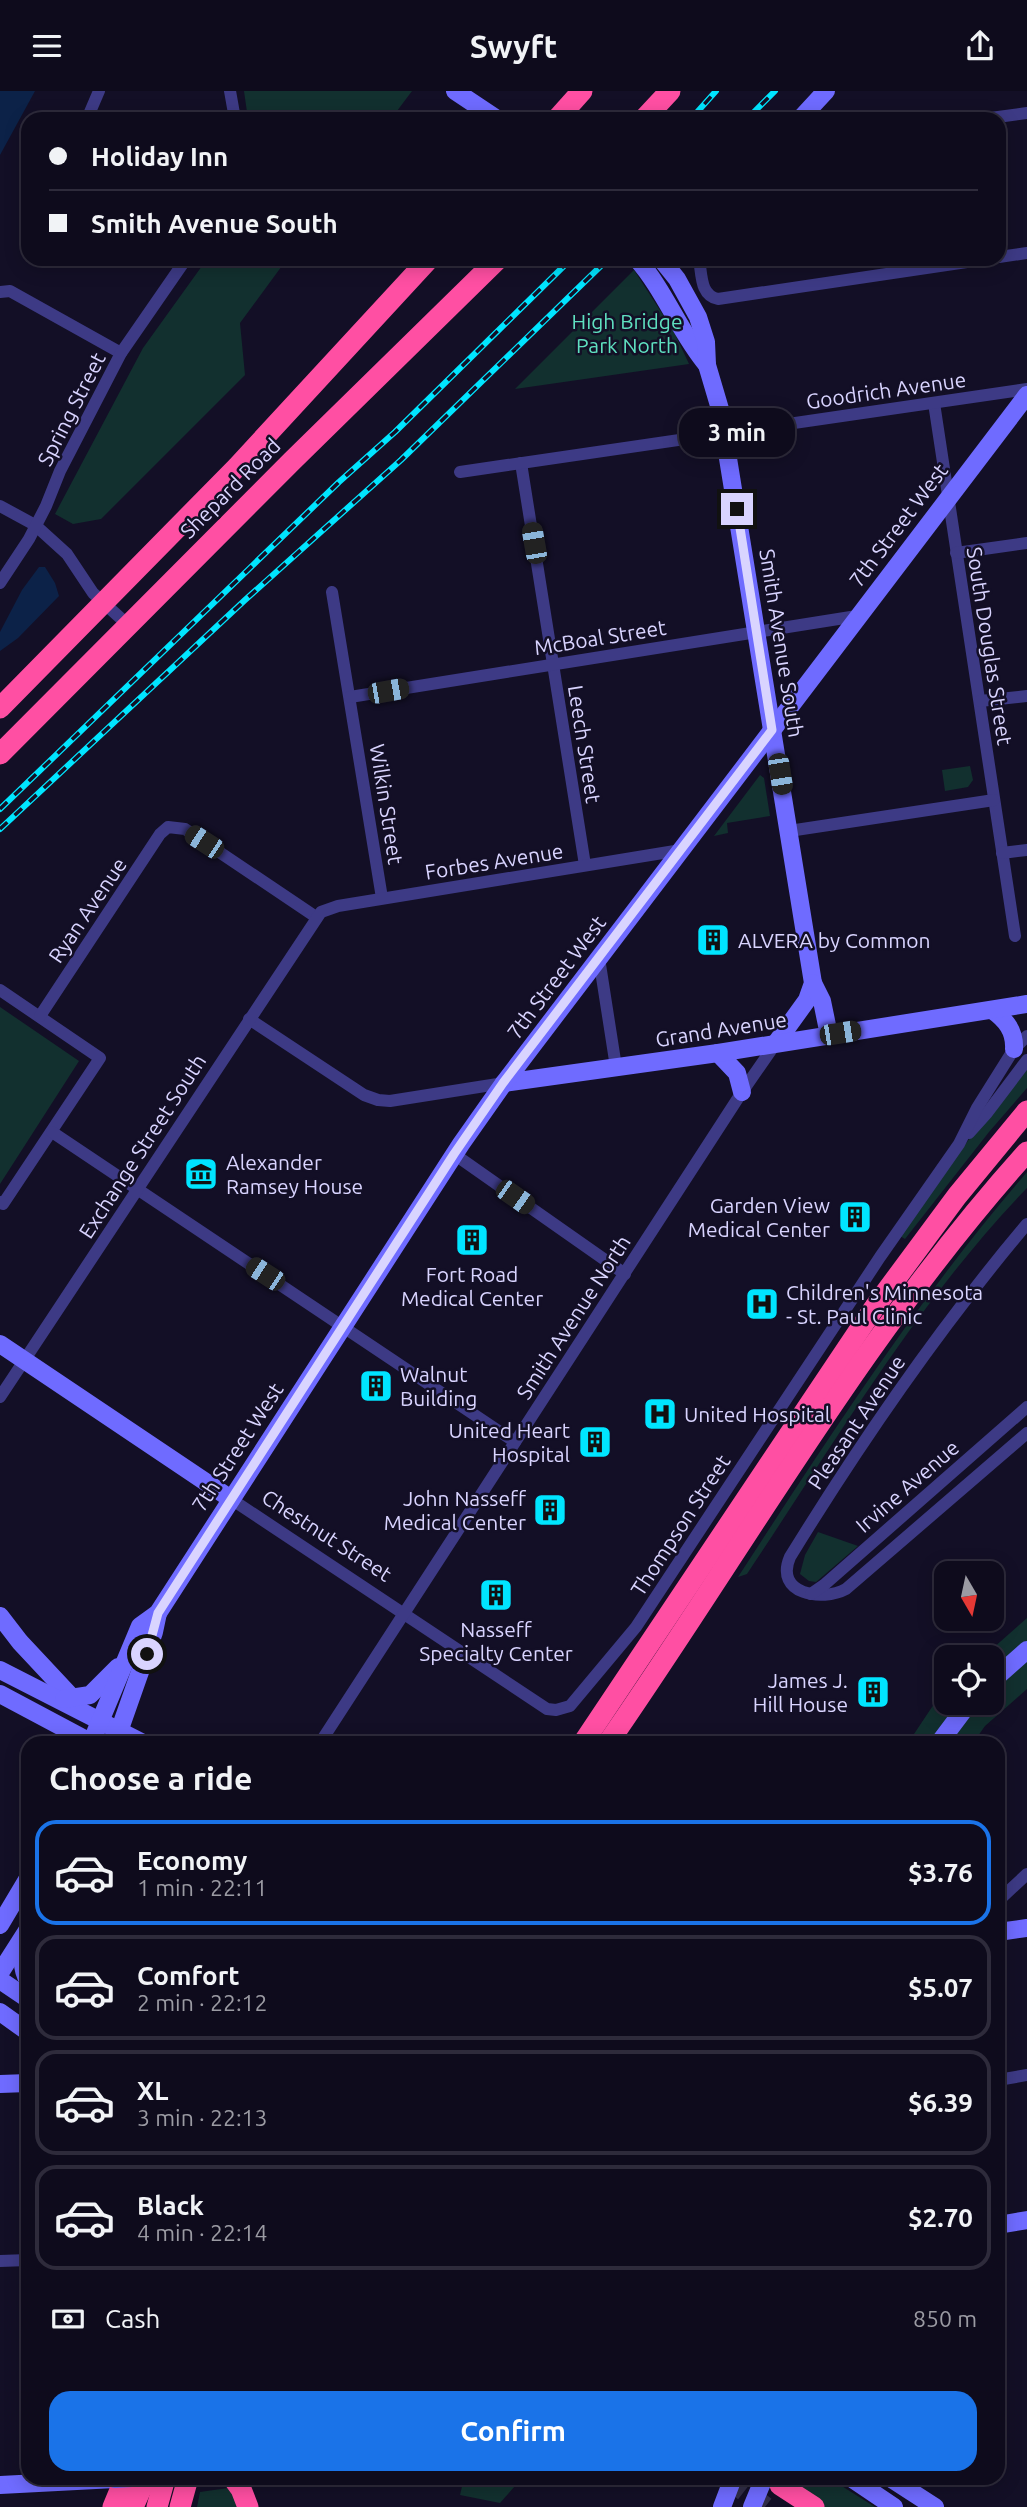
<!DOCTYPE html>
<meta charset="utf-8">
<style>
body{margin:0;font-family:Ubuntu,sans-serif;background:#1c1929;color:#f1f3f6;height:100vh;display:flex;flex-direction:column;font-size:26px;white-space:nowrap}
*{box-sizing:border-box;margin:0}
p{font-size:23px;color:#9b9ba3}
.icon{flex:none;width:38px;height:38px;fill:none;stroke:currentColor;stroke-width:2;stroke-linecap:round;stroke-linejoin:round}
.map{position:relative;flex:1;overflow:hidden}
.side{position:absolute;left:21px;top:1645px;width:984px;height:749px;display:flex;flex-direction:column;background:#0e0b1c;border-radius:21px;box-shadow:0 4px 18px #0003,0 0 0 2px #2e2b3b}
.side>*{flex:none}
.guide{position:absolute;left:21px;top:21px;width:985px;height:154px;border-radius:21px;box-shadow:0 4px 18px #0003,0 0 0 2px #2e2b3b;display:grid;align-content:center;height:154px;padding:0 28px;background:#0e0b1c}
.needle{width:46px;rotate:171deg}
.tools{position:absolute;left:934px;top:1470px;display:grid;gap:14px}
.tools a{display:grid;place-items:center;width:70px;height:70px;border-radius:14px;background:#0e0b1c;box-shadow:0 4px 18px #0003,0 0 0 2px #2e2b3b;font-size:35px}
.end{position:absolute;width:32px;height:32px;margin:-16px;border:9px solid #d9d4ff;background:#111;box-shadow:0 0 0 4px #111}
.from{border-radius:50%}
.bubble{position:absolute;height:49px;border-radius:21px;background:#0e0b1c;box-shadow:0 4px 18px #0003,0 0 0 2px #2e2b3b;font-size:23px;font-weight:700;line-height:49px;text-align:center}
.car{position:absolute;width:21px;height:42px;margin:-21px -10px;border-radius:9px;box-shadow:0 0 5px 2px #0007;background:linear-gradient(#222 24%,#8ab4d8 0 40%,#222 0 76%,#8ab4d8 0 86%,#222 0)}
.guide b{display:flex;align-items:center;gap:24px;height:66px;font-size:26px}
.guide b+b{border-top:2px solid #2e2b3b}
.guide i{width:18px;height:18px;background:#f1f3f6}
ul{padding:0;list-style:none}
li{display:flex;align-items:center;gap:21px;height:105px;margin:0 14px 10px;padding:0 14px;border:4px solid #2e2b3b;border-radius:21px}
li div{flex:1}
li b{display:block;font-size:26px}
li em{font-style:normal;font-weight:700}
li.current{border-color:#1a73e8}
li>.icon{width:63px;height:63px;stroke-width:1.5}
h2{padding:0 28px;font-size:32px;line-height:84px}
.pay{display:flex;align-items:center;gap:18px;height:77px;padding:0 28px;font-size:26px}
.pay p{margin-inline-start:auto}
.primary-button{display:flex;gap:14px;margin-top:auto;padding:14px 28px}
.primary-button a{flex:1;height:80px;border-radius:21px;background:#1a73e8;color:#fff;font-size:28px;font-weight:700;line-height:80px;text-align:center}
header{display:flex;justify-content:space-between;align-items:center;height:91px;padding:0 28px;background:#0e0b1c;font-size:32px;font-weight:700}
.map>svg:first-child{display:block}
</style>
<header><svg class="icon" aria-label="menu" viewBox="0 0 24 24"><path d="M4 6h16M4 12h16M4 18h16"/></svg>Swyft<svg class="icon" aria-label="share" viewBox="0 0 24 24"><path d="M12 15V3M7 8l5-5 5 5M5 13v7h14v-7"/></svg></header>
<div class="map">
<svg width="1027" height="2416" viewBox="0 0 1027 2416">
<rect width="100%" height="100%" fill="#130f26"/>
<g fill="#12302f">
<polygon points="244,0 412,0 391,28 248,28"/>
<polygon points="207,168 287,168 240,232 245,284 101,428 73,433 55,423 143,257"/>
<polygon points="634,179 674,241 689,273 515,298"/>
<polygon points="970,675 973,689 968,696 945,700 942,679"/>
<polygon points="760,684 764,687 770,725 727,732 728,742 714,745"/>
<polygon points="0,916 79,970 0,1093"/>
<polygon points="1027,979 1027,997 989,1041 905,1148 900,1145 972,1044"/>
<path d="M1027 1081V1097C917 1211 835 1351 747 1483L738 1486C829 1346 918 1207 1027 1081Z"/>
<polygon points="818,1441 858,1455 816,1491 809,1490 800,1483 805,1464"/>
<polygon points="1027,1527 1027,1598 985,1635 973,1652 908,1652 938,1607 947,1599 947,1612 992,1612 992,1566 983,1566"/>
<polygon points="464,2387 522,2387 500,2412 460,2404"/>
<polygon points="781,2387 829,2387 875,2416 821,2416"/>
<polygon points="235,2396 246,2416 197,2416 200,2401"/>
</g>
<g fill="#0c2248">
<polygon points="0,0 35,0 0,64"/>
<polygon points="39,476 45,476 55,492 59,505 18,547 0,560 0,541 22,499"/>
</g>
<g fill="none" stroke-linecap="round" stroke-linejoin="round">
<polyline stroke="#312d47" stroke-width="21" stroke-dasharray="21 10" stroke-linecap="butt" points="728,2387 765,2416"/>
<g stroke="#3d3a85" stroke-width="12">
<polyline points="230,0 235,28"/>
<polyline points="87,28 99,0"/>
<polyline points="983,28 1027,22"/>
<polyline points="999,166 1027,162"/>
<path d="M699 168C702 184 700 204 718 208L987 168"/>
<polyline points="0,201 10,200 121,262"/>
<polyline points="934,312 1015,845"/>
<polyline points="521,372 585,774"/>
<polyline points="460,381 1027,298"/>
<polyline points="0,415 35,434 67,463 93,502 128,534"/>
<polyline points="956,462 1027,452"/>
<polyline points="0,492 29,448 46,415 60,380 121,262 186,168"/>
<polyline points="332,501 382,807"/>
<polyline points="350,606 857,525"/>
<polyline points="980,610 1027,605"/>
<polyline points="789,740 994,709"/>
<polyline points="1002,762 1027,759"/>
<polyline points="599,867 616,976"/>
<polyline points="0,899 100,967 3,1113 0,1111"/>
<polyline points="40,925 160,743 168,736 185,738 316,826"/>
<polyline points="249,928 364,1004 378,1009 390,1010 504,992"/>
<polyline points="52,1041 515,1351"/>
<polyline points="969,1042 987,1022 1027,969"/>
<polyline points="454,1063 625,1183"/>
<path d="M1027 1133C939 1237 862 1349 790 1466 774 1503 822 1511 846 1498L1027 1342"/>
<polyline points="0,1306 321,821 338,815 681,759"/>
<polyline points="231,1408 547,1618 556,1619 570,1615 636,1536 880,1166 959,1053 977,1017 1014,958 1027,945"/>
<polyline points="811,1503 824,1494 1027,1316"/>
<polyline points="320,1652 742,1001 776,952"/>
<polyline points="998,1810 1027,1783"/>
<polyline points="998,1989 1027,1984"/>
<polyline points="0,2170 28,2169"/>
</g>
<g stroke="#6f6bff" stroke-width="18">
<polyline points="455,0 497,28"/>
<polyline points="800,28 826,0"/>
<path d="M637 168C665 200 680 242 707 274"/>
<polyline points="661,168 677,188 698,226 706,251 707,274 720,318 813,892 807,909 776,952"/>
<polyline points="813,892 822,910 829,944"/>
<path d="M992 919C1006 929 1015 940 1014 958"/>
<polyline points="718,962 737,982 742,1001"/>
<polyline points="504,992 718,962 1027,913"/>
<polyline points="0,1253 231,1408"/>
<polyline points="0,1525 20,1551 78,1613"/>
<polyline points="0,1579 143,1652"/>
<polyline points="992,1590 1027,1559"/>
<polyline points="0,1603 92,1652"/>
<polyline points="64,1608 90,1604 118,1576"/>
<polyline points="91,1652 140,1535 158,1522 461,1053 504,992 1027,304"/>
<polyline points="115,1652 154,1541 158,1522"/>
<polyline points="939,1652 969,1612"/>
<polyline points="0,1834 28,1787"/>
<polyline points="998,1841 1027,1837"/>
<path d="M25 1848C23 1862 20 1876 28 1889"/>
<polyline points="0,1882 28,1838"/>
<polyline points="0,1889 28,1908"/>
<polyline points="0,1921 28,1941"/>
<polyline points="0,1993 28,1992"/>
<polyline points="998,2134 1027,2129"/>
<polyline points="851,2387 894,2416"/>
<polyline points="890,2387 935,2416"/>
<polyline points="0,2394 115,2388"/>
<polyline points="722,2416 733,2387"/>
<polyline points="752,2416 764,2387"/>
</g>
<g stroke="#ff4fa3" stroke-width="21">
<polyline points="557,28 582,0"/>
<polyline points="644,28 670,0"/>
<polyline points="0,617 237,376 429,168"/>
<polyline points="0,663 292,370 498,168"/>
<polyline points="583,1652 874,1217 957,1105 1027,1020"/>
<path d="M608 1652C746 1453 864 1242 1027 1061"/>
<polyline points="233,2387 241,2398 248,2416"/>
<polyline points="780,2394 814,2416"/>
<polyline points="113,2416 125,2387"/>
<polyline points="133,2416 146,2387"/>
<polyline points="157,2416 165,2387"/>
<polyline points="180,2416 188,2387"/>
</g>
<defs>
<g id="rail">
<polyline points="691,28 716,0"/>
<polyline points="747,28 775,0"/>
<polyline points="0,718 339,391 395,341 571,168"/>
<polyline points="0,738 245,509 401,369 608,168"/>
</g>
</defs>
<use href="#rail" stroke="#00e5ff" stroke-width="6"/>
<use href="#rail" stroke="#130f26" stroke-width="3.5" stroke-dasharray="10" stroke-linecap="butt"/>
<polyline stroke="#6f6bff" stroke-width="18" points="115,2388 132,2387"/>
</g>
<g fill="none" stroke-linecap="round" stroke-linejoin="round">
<polyline stroke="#d9d4ff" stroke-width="9" points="147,1563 158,1522 454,1063 503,992 772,639 737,418"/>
</g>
<defs>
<symbol id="building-square" viewBox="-11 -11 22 22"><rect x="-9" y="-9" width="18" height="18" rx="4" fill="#00e5ff" stroke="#130f26"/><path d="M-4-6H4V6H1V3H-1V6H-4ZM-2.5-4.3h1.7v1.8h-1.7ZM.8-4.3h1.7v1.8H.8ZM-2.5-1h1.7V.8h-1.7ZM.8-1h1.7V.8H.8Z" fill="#111"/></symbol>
<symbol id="museum-square" viewBox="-11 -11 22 22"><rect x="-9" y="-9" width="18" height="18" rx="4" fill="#00e5ff" stroke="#130f26"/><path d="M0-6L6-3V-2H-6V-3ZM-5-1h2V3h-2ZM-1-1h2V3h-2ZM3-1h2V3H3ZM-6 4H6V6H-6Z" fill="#111"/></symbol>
<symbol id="hospital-square" viewBox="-11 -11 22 22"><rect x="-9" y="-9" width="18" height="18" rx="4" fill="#00e5ff" stroke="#130f26"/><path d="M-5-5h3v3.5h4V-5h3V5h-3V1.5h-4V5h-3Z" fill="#111"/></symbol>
</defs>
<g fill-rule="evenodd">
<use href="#building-square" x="694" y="830" width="38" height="38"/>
<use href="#museum-square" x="182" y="1064" width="38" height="38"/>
<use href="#building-square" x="836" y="1107" width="38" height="38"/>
<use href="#building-square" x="453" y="1130" width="38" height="38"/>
<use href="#hospital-square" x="743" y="1194" width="38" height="38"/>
<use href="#building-square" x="357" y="1276" width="38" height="38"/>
<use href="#hospital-square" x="641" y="1304" width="38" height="38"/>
<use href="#building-square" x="576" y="1332" width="38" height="38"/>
<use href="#building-square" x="531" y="1400" width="38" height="38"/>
<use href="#building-square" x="477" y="1485" width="38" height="38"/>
<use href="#building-square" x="854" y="1582" width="38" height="38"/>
</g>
<g text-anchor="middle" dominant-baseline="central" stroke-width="5" stroke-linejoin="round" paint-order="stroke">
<g font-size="21" fill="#5fe0c0" stroke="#130f26">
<text x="627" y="230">High Bridge<tspan x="627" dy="24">Park North</tspan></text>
</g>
<g font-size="21" fill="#d9d4ff" stroke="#130f26">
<text transform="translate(886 299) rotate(-8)">Goodrich Avenue</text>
<text transform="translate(71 318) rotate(-63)">Spring Street</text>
<text transform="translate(230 397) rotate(-45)">Shepard Road</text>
<text transform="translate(898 434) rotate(-53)">7th Street West</text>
<text transform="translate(600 546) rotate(-9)">McBoal Street</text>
<text transform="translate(782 552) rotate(81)">Smith Avenue South</text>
<text transform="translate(990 555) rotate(81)">South Douglas Street</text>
<text transform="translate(585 653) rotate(81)">Leech Street</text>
<text transform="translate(387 713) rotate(81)">Wilkin Street</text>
<text transform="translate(494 770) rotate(-9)">Forbes Avenue</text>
<text transform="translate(87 819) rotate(-56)">Ryan Avenue</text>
<text transform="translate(556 886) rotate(-53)">7th Street West</text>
<text transform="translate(721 938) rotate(-9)">Grand Avenue</text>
<text transform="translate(142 1055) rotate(-57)">Exchange Street South</text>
<text transform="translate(573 1226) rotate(-57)">Smith Avenue North</text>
<text transform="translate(856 1331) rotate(-56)">Pleasant Avenue</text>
<text transform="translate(237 1356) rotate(-57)">7th Street West</text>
<text transform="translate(907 1395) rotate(-41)">Irvine Avenue</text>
<text transform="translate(680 1434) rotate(-57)">Thompson Street</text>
<text transform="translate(327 1444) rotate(33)">Chestnut Street</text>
</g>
<g font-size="21" fill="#d9d4ff" stroke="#130f26" text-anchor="start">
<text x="738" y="849">ALVERA by Common</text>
<text x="226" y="1071">Alexander<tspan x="226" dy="24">Ramsey House</tspan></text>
<text x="830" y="1114" text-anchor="end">Garden View<tspan x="830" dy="24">Medical Center</tspan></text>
<text x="472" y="1183" text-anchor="middle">Fort Road<tspan x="472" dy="24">Medical Center</tspan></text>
<text x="786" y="1201">Children's Minnesota<tspan x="786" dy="24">- St. Paul Clinic</tspan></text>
<text x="400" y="1283">Walnut<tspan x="400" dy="24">Building</tspan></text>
<text x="684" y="1323">United Hospital</text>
<text x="570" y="1339" text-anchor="end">United Heart<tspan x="570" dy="24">Hospital</tspan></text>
<text x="526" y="1407" text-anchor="end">John Nasseff<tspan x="526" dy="24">Medical Center</tspan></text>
<text x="496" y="1538" text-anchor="middle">Nasseff<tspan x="496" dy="24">Specialty Center</tspan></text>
<text x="848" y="1589" text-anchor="end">James J.<tspan x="848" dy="24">Hill House</tspan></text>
</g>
</g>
</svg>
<div class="tools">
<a><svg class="needle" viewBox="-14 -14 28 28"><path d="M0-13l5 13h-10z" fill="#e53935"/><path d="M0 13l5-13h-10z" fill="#9b9ba3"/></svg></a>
<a><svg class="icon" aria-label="locate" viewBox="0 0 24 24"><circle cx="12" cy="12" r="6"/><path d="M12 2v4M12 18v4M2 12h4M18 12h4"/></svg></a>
</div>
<i class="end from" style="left:147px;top:1563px"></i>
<i class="end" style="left:737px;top:418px"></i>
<div class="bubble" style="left:679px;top:317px;width:116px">3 min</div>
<i class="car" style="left:534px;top:452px;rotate:350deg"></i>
<i class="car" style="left:388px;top:600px;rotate:80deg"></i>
<i class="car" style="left:780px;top:683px;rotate:171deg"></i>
<i class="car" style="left:204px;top:751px;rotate:303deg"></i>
<i class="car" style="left:840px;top:942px;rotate:81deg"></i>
<i class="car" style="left:515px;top:1106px;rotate:125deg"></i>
<i class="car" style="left:265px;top:1183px;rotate:303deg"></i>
<div class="guide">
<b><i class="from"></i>Holiday Inn</b>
<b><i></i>Smith Avenue South</b>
</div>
<section class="side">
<h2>Choose a ride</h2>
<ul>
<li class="current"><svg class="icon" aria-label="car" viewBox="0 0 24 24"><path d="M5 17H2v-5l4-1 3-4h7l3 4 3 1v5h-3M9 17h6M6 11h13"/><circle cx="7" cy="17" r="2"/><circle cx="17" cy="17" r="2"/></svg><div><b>Economy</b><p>1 min · 22:11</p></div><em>$3.76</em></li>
<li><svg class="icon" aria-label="car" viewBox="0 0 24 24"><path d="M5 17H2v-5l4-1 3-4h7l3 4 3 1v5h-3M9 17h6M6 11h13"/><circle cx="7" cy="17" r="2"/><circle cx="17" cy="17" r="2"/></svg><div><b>Comfort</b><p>2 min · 22:12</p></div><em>$5.07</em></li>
<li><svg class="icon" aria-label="car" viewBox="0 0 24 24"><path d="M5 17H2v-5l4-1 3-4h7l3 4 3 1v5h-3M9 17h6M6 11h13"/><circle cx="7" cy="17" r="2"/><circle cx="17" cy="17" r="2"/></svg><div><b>XL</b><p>3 min · 22:13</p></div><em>$6.39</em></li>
<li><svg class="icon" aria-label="car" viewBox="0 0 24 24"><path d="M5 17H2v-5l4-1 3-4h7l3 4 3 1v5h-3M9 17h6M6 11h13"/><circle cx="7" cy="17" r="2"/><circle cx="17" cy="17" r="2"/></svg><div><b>Black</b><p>4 min · 22:14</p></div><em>$2.70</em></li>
</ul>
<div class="pay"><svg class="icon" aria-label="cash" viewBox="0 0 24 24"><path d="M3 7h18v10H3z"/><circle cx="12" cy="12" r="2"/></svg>Cash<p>850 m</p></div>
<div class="primary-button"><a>Confirm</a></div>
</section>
</div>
